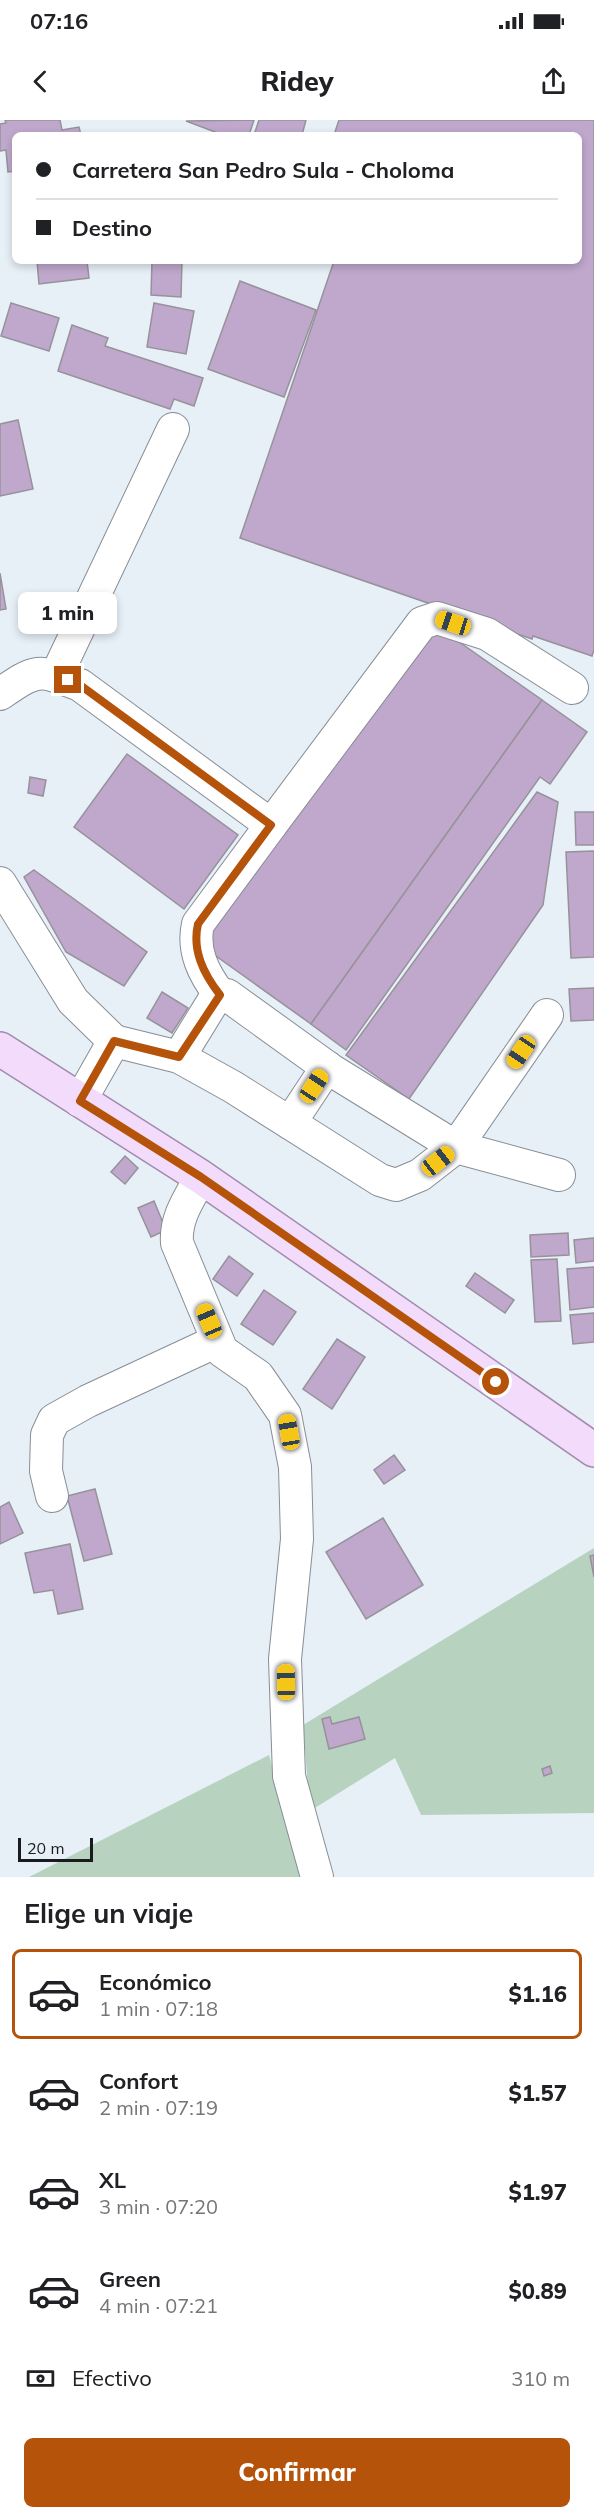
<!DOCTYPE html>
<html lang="es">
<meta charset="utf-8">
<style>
body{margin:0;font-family:Mulish,sans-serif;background:#f6f6f6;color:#202124;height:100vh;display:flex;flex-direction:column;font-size:22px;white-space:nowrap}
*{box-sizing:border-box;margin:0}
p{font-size:20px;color:#757577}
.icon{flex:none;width:33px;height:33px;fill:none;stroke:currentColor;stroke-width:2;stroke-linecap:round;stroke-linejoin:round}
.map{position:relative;height:1757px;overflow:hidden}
.panel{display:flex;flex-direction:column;background:#fff;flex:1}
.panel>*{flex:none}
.guide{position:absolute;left:12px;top:12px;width:570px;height:132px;border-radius:9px;box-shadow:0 3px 9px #0003;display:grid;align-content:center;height:132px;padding:0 24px;background:#fff}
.scale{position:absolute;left:18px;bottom:15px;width:75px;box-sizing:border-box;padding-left:6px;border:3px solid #191b1e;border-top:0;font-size:16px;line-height:21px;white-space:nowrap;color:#191b1e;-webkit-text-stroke:4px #e7eff7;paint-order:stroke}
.end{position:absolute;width:27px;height:27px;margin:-14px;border:8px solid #b45309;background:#fff;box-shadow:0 0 0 3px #fff}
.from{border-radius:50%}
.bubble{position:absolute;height:42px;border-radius:9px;background:#fff;box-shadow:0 3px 9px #0003;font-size:20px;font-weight:800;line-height:42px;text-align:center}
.car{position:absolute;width:18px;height:36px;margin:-18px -9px;border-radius:8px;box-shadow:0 0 4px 2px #0007;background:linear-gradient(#f5c518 24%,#345 0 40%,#f5c518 0 76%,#345 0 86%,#f5c518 0)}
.guide b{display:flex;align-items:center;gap:21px;height:57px;font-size:22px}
.guide b+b{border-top:2px solid #e0e0e0}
.guide i{width:15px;height:15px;background:#202124}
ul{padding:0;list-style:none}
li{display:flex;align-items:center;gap:18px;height:90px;margin:0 12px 9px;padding:0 12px;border:3px solid transparent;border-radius:9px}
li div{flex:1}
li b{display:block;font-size:22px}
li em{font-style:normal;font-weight:800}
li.active{border-color:#b45309}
li>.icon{width:54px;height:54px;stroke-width:1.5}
h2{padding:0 24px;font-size:27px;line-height:72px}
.pay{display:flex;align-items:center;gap:15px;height:66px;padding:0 24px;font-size:22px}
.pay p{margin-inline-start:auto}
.primary-button{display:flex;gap:12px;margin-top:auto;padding:12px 24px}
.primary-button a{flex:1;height:69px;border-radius:9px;background:#b45309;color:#fff;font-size:24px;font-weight:800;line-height:69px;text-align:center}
.status{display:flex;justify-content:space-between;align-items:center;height:42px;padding:0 30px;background:#fff;direction:ltr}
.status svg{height:16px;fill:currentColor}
header{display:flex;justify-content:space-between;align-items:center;height:78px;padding:0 24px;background:#fff;font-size:27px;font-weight:800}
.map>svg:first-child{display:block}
</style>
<div class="status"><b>07:16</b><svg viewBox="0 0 49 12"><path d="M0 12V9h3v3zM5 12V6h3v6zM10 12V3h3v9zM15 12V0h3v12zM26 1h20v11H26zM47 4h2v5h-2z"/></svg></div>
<header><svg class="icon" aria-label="back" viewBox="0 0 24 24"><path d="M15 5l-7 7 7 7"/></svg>Ridey<svg class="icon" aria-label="share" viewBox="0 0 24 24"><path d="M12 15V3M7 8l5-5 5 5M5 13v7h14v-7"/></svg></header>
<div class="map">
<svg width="594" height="1757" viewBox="0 0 594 1757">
<rect width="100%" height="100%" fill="#e7eff7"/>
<g fill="#b7d3c0">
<polygon points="594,1428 594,1693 421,1695 395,1638 310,1691 303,1605"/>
<polygon points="269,1635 300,1757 29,1757"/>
</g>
<g fill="#bfa8cc" stroke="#97929a" stroke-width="1.5">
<polygon points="5,0 60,0 62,10 79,7 81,15 15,15 15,51 8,52 6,30 0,31 0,4 6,3"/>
<polygon points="254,0 249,15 223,15 186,1"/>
<polygon points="259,0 306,0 302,15 254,15"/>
<polygon points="339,0 594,0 594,530 592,536 533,516 532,519 240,418 334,141 579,141 579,15 334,15"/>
<polygon points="37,141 87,141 89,158 39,164"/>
<polygon points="152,141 182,141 181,177 151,175"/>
<polygon points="240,161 316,190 284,277 208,249"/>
<polygon points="11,183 59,198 49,231 1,216"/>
<polygon points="154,183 194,191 186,234 147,227"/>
<polygon points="72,205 108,218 105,226 203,258 194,286 174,279 170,289 58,251"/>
<polygon points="18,300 33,369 0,376 0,304"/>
<polygon points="0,453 6,489 0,490"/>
<polygon points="435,505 542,580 311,904 202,826"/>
<polygon points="542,580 587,612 550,664 540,657 346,930 311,904"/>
<polygon points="127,634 238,715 184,789 74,707"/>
<polygon points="30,657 46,660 43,676 28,673"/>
<polygon points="537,672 558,682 543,785 409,979 346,935"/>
<polygon points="575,692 594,692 594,725 576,725"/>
<polygon points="594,731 594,837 571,838 566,732"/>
<polygon points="34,750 147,832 124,866 66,832 24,757"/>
<polygon points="594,868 594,900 571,901 569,869"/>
<polygon points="162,872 188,888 172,913 147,898"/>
<polygon points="125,1036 138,1048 125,1064 111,1052"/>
<polygon points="154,1081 166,1110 151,1117 138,1088"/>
<polygon points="568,1113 569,1135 531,1137 530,1115"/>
<polygon points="594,1118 594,1141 576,1143 574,1120"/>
<polygon points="229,1136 253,1154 237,1176 213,1159"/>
<polygon points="557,1139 561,1201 535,1202 531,1140"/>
<polygon points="594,1147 594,1187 570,1190 567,1149"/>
<polygon points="475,1153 514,1180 505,1193 466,1166"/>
<polygon points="264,1170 296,1192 273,1225 241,1204"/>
<polygon points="594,1193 594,1222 573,1224 570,1195"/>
<polygon points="337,1219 365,1237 332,1289 303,1269"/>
<polygon points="394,1335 405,1350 384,1364 374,1350"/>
<polygon points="95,1369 112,1434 84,1441 67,1376"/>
<polygon points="9,1382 23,1413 0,1424 0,1387"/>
<polygon points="383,1398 423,1465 366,1499 326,1432"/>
<polygon points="70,1424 83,1489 58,1494 53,1470 34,1473 25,1433"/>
<polygon points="594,1435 594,1457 590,1436"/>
<polygon points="330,1597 332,1604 359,1597 365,1619 329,1629 322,1599"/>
<polygon points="550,1646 552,1653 544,1656 542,1649"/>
</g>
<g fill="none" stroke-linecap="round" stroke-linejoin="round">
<defs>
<g id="minor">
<polyline points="56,556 173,309"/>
<path d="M0 574C38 548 38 549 80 565L271 705 198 804C192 830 203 853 220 875"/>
<polyline points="271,705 422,503 437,498 487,514 572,568"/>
<polyline points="0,763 73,881 114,921 80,981"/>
<polyline points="114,921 179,937 233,967 380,1060 396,1065 420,1055 456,1027 547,895"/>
<polyline points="179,937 214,880 220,875 227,875 331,950 456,1027 559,1055"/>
<polyline points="290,1003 327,947"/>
<path d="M201 1057C189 1079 175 1098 177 1123L222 1231 258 1256 285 1295 295 1347 297 1419 285 1539 289 1656 317 1757"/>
<polyline points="52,1376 46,1351 47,1315 54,1300 88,1281 217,1221"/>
</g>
<polyline id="major" points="0,929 201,1057 594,1330"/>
</defs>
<use href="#minor" stroke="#888e96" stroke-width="34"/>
<use href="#major" stroke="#a28aac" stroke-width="36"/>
<use href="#minor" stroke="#fff" stroke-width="32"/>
<use href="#major" stroke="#f3dcfb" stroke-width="33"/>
</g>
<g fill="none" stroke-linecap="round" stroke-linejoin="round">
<path stroke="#b45309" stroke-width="8" d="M68 560 80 565 271 705 198 804C192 830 203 853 220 875L179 937 114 921 80 981 201 1057 496 1262"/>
</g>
</svg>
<div class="scale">20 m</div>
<i class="end from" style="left:496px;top:1262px"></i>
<i class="end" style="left:68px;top:560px"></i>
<div class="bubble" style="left:18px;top:472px;width:99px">1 min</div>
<i class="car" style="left:453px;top:503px;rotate:288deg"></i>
<i class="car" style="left:521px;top:932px;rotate:214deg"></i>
<i class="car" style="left:314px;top:966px;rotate:33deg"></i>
<i class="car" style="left:438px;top:1041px;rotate:52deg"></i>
<i class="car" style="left:209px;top:1201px;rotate:337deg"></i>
<i class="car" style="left:289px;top:1312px;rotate:350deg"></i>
<i class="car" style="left:286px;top:1562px;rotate:359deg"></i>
<div class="guide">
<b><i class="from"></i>Carretera San Pedro Sula - Choloma</b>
<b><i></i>Destino</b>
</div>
</div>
<section class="panel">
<h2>Elige un viaje</h2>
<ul>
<li class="active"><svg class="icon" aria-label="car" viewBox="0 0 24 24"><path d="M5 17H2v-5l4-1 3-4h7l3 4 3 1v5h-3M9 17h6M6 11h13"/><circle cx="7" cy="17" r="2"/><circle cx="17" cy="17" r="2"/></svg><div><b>Económico</b><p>1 min · 07:18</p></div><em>$1.16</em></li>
<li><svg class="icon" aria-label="car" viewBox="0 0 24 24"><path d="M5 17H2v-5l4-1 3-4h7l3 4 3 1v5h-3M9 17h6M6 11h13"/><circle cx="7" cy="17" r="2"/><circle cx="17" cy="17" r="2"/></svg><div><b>Confort</b><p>2 min · 07:19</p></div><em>$1.57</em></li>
<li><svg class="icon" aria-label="car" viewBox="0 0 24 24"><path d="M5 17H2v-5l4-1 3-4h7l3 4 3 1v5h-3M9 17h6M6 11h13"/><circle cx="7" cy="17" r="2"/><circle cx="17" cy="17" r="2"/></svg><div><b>XL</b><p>3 min · 07:20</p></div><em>$1.97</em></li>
<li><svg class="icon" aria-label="car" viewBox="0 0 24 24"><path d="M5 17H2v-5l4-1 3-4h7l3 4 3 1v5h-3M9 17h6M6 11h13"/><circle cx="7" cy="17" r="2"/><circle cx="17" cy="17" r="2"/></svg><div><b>Green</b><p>4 min · 07:21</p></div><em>$0.89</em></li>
</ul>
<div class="pay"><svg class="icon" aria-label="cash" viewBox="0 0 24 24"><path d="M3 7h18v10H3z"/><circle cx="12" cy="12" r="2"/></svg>Efectivo<p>310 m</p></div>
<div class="primary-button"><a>Confirmar</a></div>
</section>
